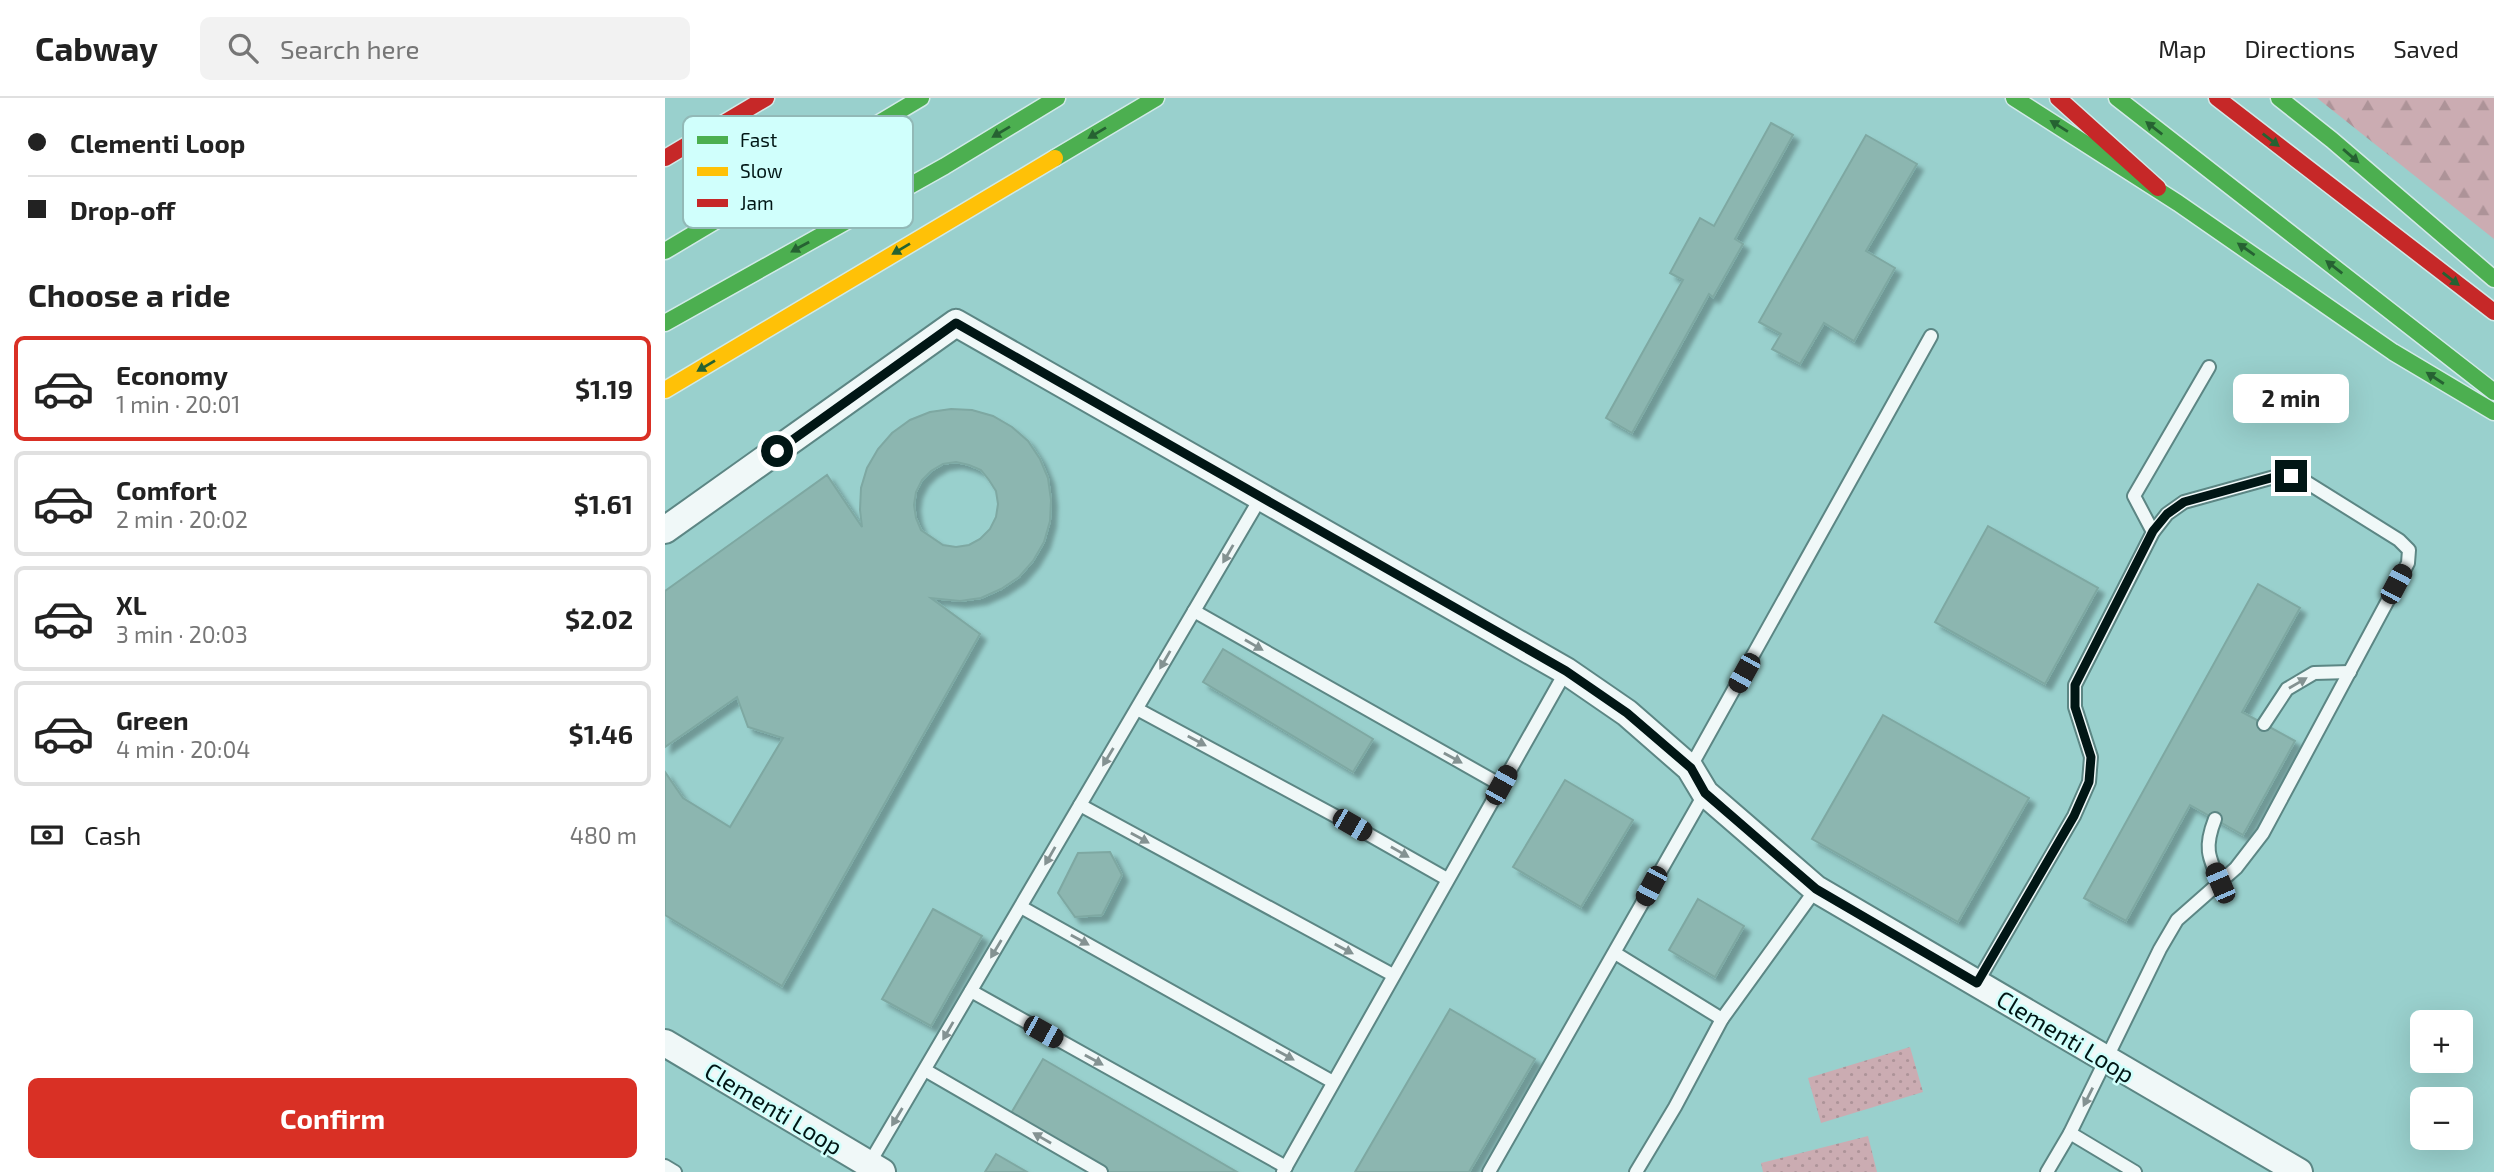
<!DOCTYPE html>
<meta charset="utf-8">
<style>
body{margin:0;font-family:"Exo 2",sans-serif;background:#f2f2f2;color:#222;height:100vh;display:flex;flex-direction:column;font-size:26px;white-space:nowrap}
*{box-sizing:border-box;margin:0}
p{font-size:23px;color:#767676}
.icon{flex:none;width:38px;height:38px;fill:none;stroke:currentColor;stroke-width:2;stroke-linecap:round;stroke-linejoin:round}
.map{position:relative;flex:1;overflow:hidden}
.drawer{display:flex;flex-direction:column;background:#fff;width:665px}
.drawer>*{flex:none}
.banner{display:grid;align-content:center;height:154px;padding:0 28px;background:#fff}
.fabs{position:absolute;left:1745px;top:912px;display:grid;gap:14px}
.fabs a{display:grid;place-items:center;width:63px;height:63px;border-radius:10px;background:#fff;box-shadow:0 7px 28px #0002;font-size:35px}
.end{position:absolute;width:32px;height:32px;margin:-16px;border:9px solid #011615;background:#fff;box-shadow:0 0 0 4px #fff}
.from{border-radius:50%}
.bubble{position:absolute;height:49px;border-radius:10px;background:#fff;box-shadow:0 7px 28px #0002;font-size:23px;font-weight:700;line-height:49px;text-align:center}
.car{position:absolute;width:21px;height:42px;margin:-21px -10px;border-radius:9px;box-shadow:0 0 5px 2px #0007;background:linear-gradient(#222 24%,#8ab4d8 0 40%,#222 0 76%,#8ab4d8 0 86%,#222 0)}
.banner b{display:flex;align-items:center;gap:24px;height:66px;font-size:26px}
.banner b+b{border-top:2px solid #e0e0e0}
.banner i{width:18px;height:18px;background:#222}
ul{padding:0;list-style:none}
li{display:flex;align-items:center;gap:21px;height:105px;margin:0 14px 10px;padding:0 14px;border:4px solid #e0e0e0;border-radius:10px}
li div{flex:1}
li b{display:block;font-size:26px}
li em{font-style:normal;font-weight:700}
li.on{border-color:#d93025}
li>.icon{width:63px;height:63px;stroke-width:1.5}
h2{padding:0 28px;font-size:32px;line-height:84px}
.pay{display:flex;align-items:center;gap:18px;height:77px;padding:0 28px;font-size:26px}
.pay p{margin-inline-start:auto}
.button{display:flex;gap:14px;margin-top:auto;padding:14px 28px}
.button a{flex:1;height:80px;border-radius:10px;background:#d93025;color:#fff;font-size:28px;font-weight:700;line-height:80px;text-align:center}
header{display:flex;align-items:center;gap:42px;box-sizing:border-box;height:98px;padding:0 35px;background:#fff;border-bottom:2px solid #e0e0e0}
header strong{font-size:33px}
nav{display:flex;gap:38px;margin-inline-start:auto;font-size:24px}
.search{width:490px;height:63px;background:#f2f2f2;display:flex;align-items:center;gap:18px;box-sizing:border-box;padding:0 24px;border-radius:10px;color:#767676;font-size:26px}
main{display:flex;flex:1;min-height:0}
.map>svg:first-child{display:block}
</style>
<header>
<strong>Cabway</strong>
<div class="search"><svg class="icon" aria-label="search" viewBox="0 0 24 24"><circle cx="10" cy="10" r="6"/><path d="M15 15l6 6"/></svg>Search here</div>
<nav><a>Map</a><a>Directions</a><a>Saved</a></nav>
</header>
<main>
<section class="drawer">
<div class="banner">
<b><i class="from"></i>Clementi Loop</b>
<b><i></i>Drop-off</b>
</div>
<h2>Choose a ride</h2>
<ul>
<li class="on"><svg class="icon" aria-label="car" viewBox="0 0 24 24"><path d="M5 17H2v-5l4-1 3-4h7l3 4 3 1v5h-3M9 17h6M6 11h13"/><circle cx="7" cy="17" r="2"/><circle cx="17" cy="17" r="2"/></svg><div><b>Economy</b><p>1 min · 20:01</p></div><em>$1.19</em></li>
<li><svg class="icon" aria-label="car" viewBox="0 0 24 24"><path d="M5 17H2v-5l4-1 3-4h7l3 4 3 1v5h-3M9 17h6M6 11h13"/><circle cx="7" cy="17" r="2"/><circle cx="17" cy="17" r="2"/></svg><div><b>Comfort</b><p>2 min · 20:02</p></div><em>$1.61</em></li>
<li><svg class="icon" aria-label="car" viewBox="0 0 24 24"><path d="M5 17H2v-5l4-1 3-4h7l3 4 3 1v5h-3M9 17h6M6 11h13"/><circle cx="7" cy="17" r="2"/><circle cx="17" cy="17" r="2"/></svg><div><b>XL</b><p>3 min · 20:03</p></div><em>$2.02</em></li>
<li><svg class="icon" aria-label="car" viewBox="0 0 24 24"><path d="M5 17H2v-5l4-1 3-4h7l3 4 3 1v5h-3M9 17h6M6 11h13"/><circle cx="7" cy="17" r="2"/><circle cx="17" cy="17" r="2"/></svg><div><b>Green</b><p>4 min · 20:04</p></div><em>$1.46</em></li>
</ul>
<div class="pay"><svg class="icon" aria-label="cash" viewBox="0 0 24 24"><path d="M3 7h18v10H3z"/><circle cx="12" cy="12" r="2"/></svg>Cash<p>480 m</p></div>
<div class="button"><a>Confirm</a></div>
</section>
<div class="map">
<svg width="1829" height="1074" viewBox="0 0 1829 1074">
<defs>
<pattern id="forest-firs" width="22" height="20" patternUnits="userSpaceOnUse" patternTransform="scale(1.75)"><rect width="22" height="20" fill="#cbacb2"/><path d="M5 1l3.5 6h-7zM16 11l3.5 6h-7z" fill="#ad9398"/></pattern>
<pattern id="park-dots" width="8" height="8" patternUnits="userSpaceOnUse" patternTransform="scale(1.75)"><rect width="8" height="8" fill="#cbacb2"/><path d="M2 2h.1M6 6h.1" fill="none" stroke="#ad9398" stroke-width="1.8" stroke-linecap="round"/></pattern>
<filter id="shadow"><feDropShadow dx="6" dy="6" stdDeviation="2" flood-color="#0004"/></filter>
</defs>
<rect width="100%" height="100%" fill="#99d0cd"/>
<polygon fill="url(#forest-firs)" points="1652,0 1829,0 1829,141"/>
<g fill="url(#park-dots)">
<polygon points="1245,949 1258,994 1156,1025 1143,980"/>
<polygon points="1203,1038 1212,1074 1098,1074 1096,1065"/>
</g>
<g fill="#8cb6b0" stroke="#7ea8a2" stroke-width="2" fill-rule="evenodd" filter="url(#shadow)">
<polygon points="1106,25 1128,37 1070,141 1078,146 1048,199 1044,196 967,335 941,320 1018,182 1005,175 1035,120 1049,128"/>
<polygon points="1201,37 1252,66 1201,153 1230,170 1189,243 1159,225 1135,266 1107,251 1116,236 1094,224"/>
<path d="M286 311 307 312 328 318 347 329 363 343 375 361 383 380 386 402 385 423 379 444 368 463 354 479 336 491 316 500 295 503 266 500 315 536 117 888 0 817V674L18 700 65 729 118 640 83 629 72 599 0 649V493L162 377 197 429 195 412 196 390 202 370 213 351 227 335 245 322 265 314ZM291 364 304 367 316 372 324 382 331 393 333 406 331 419 325 431 315 441 304 447 291 449 278 447 256 432 251 420 249 407 251 394 257 382 266 373 278 366Z"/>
<polygon points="1323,428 1433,490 1380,586 1270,524"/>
<polygon points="1593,486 1635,510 1577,614 1630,643 1578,737 1525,707 1461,823 1419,800"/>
<polygon points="558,551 708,641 688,674 538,584"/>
<polygon points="1218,617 1364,700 1293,824 1147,741"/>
<polygon points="900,682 968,722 916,809 848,769"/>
<polygon points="445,754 457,777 437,817 410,819 393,795 413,755"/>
<polygon points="1033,801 1079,828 1050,879 1004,852"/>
<polygon points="268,811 317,838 266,928 217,901"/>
<polygon points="785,911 870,961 804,1074 690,1074"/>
<polygon points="378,961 572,1074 443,1074 345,1017"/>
<polygon points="331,1056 362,1074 320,1074"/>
</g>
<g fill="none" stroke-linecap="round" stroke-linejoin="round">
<defs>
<g id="lane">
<polyline points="1488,434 1469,398 1544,269"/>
<polyline points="529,513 836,687"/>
<polyline points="472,611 687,727 782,781"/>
<polyline points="1599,626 1622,591 1649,575 1685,574"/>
<polyline points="1025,670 1266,238"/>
<polyline points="415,707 728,877"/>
<path d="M1550 721C1539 749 1543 758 1555 785"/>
<polyline points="356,809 668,984"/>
<polyline points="950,855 1057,921"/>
<polyline points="1312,885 1409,718 1424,684 1426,659 1410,609 1410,587 1488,434 1502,416 1519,404 1613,378 1626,378 1638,382 1734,442 1744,452 1743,465 1598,735 1571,770 1512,822 1495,851 1405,1035 1382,1074"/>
<polyline points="306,893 621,1069"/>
<polyline points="260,972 436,1074"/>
<polyline points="1405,1035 1470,1074"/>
<polyline points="204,1066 596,399"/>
<polyline points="0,1068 10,1074"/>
<polyline points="618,1074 901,573"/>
<polyline points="824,1074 1040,695"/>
<polyline points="971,1074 1010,1009 1057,921 1151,791"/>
</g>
<g id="street">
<polyline points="0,432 291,225 901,573 962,615 1025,670 1040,695 1151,791 1634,1074"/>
<polyline points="0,945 217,1074"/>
</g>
<g id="fast">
<polyline points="1349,0 1513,105 1728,254 1829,314"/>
<polyline points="1452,0 1829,294"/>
<polyline points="1614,0 1667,42 1829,181"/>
<polyline points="390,60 491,0"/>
<polyline points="0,153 256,0"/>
<polyline points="0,225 280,68 392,0"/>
</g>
<polyline id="slow" points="0,292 390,60"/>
<g id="jam">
<polyline points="1393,0 1493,90"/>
<polyline points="1552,0 1829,214"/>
<polyline points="0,60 101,0"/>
</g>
</defs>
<use href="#lane" stroke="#5c8684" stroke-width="16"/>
<use href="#street" stroke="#5c8684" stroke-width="30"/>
<use href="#fast" stroke="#d1eae8" stroke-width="19"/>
<use href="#slow" stroke="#d1eae8" stroke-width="19"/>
<use href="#jam" stroke="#d1eae8" stroke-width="19"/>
<use href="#lane" stroke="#f0f8f8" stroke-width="12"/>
<use href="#street" stroke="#f0f8f8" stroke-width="26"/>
<use href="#fast" stroke="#4caf50" stroke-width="16"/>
<use href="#slow" stroke="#ffc107" stroke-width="16"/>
<use href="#jam" stroke="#c62828" stroke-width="16"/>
</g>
<defs><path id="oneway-solid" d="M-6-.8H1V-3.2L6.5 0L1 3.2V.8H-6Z" transform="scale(1.75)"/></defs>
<g fill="#266232">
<use href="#oneway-solid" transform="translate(1394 28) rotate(-148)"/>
<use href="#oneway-solid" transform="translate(1489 30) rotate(-142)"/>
<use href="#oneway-solid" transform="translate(336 34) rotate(149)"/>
<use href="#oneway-solid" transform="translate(432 35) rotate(149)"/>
<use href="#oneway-solid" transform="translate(1606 42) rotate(38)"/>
<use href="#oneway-solid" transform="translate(1686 58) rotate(41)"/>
<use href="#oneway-solid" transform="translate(135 149) rotate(151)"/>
<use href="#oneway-solid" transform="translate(236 151) rotate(149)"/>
<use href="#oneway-solid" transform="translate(1581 151) rotate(-145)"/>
<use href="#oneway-solid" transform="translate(1669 169) rotate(-142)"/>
<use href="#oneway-solid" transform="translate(1786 181) rotate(38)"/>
<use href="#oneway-solid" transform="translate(41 268) rotate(149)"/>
<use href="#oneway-solid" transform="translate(1770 280) rotate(-147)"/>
</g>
<g fill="#849292">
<use href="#oneway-solid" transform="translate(563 456) rotate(120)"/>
<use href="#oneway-solid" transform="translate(589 547) rotate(30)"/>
<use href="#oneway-solid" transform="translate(500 562) rotate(120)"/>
<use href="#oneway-solid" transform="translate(1633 585) rotate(-30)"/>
<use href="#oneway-solid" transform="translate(532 643) rotate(28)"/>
<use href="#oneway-solid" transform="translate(443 659) rotate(121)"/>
<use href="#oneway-solid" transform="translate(788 660) rotate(29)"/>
<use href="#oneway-solid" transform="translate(475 740) rotate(29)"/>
<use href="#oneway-solid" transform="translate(735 754) rotate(30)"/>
<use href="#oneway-solid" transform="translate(385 758) rotate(120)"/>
<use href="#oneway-solid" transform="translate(415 842) rotate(29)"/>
<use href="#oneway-solid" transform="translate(331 851) rotate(121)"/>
<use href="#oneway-solid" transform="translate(679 851) rotate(28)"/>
<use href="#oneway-solid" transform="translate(283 933) rotate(120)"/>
<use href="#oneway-solid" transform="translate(620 957) rotate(29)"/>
<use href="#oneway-solid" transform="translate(429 962) rotate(29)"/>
<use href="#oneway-solid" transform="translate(1423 999) rotate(117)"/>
<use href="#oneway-solid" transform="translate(232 1019) rotate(121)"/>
<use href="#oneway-solid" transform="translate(377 1040) rotate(-150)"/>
</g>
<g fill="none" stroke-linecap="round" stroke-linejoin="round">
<polyline stroke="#011615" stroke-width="9" points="112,353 291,225 901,573 962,615 1026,670 1040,695 1151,791 1312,885 1409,718 1424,684 1426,659 1410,609 1410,587 1488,433 1502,416 1519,404 1613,378 1626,378"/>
</g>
<g text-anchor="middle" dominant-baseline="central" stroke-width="5" stroke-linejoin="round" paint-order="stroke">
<g font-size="24" fill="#011615" stroke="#d0fffc">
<text transform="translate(1401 938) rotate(31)">Clementi Loop</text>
<text transform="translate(109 1010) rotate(31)">Clementi Loop</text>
</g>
</g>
<rect x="18" y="18" width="230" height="112" rx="10" fill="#d0fffc" stroke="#92b9b7" stroke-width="2"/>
<rect x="32" y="38" width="31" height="8" fill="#4caf50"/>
<rect x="32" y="69" width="31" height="9" fill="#ffc107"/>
<rect x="32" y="101" width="31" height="8" fill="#c62828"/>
<g font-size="19" fill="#011615">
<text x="75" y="49">Fast</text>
<text x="75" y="80">Slow</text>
<text x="75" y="112">Jam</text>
</g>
</svg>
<div class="fabs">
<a>+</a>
<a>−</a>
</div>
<i class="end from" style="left:112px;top:353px"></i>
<i class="end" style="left:1626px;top:378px"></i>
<div class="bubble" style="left:1568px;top:276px;width:116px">2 min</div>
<i class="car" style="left:1731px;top:486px;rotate:28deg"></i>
<i class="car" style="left:1079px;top:575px;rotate:209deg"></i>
<i class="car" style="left:836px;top:687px;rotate:29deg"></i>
<i class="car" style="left:687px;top:727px;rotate:120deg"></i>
<i class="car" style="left:1555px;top:785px;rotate:337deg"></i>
<i class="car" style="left:986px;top:788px;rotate:208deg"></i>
<i class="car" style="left:378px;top:934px;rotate:119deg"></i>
</div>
</main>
